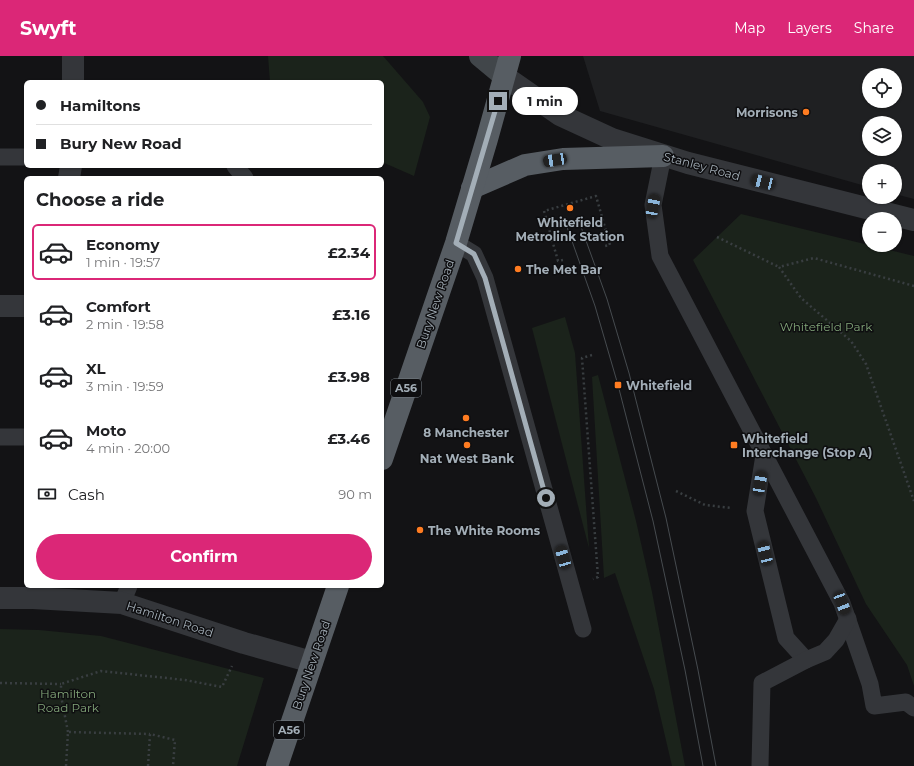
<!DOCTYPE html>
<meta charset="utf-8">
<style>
body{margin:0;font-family:Montserrat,sans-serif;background:#f2f2f2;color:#202124;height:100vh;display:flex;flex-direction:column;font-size:15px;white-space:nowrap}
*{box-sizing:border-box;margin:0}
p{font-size:13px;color:#757577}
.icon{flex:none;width:22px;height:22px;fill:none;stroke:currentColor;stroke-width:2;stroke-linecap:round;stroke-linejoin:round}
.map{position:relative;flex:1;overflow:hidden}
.details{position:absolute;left:24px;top:120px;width:360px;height:412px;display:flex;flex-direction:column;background:#fff;border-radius:6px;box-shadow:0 1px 3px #0004}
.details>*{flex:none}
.guide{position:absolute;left:24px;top:24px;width:360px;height:88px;border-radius:6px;box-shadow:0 1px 3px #0004;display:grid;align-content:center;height:88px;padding:0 12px;background:#fff}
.tools{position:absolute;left:862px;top:12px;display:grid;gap:8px}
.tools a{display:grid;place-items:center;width:40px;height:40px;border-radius:50%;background:#fff;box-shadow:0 1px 3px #0004;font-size:20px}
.end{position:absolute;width:18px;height:18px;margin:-9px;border:5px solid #a3aeb7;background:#111;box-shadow:0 0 0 2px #111}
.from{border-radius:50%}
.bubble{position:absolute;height:28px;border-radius:14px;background:#fff;box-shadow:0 1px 3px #0004;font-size:13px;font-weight:700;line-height:28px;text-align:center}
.car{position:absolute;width:12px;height:24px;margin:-12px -6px;border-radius:5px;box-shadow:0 0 3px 1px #0007;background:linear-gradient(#222 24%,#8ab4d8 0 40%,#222 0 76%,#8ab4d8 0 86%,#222 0)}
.guide b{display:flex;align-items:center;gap:14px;height:38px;font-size:15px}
.guide b+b{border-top:1px solid #e0e0e0}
.guide i{width:10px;height:10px;background:#202124}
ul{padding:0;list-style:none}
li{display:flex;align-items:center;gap:12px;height:56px;margin:0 8px 6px;padding:0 4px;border:2px solid transparent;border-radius:6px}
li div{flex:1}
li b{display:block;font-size:15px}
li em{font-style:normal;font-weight:700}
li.on{border-color:#db2777}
li>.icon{width:36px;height:36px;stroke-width:1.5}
h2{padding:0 12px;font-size:18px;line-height:48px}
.pay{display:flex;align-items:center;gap:10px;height:44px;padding:0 12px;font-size:15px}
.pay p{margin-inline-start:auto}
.button{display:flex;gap:8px;margin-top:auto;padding:8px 12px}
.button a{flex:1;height:46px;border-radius:24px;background:#db2777;color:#fff;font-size:16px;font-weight:700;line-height:46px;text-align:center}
header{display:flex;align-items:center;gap:24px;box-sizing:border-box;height:56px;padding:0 20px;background:#db2777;color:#fff}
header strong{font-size:19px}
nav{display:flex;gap:22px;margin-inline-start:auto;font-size:14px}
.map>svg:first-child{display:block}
</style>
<header>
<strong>Swyft</strong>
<nav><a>Map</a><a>Layers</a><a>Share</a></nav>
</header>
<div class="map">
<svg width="914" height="710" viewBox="0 0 914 710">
<rect width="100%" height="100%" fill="#131315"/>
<path fill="#1f2022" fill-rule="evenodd" d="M583 0H914V143L895 138V115H869V131L600 55ZM869 19H895V45H869ZM869 67H895V93H869Z"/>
<g fill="#1b231b">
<polygon points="268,0 383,0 423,46 430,61 414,120 382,106 382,26 270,26"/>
<polygon points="741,158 914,200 914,630 907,609 866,548 816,442 693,204"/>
<polygon points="565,261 575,297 589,492 532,272"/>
<polygon points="598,319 636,465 652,536 685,710 672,710 654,633 615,517 604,522 592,321"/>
<polygon points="0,573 39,574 101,580 264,622 237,710 0,710"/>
</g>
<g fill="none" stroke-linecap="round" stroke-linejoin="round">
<g stroke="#393e41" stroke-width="2.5" stroke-dasharray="2 3" stroke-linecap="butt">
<polyline points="717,181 779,211"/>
<polyline points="563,204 558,205 544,155 596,140 610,189 605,190"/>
<polyline points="914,230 814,202 779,211 801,242 851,285 866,308 914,445"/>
<polyline points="592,299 582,302 598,521 593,523"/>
<polyline points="676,435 705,449 732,452"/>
<polyline points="0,627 61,628"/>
<polyline points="68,676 61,640 61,628 101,615 185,624 222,631 232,610"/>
<polyline points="66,710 68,676 150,678"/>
<polyline points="148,710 150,678 175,684 173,710"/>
</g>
<g stroke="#34363a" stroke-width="17">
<polyline points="663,100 653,149 660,200 842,547 870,628 874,650 906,646 914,652"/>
<polyline points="0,101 26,101"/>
<polyline points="235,110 245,122"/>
<polyline points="456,187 474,198 485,222 583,573"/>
<polyline points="0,381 26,381"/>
<polyline points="764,399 755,455 786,582 806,604"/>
<polyline points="122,547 129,530"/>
<polyline points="760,710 762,627 806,604 825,596 836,584 848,563"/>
</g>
<g stroke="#34363a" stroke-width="22">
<polyline points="73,26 73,0"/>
<polyline points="69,122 71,110"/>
<polyline points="0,250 26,250"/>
<polyline points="0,542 33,542 122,547 244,587 312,606"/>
</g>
<polyline stroke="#34363a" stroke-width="22" points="504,20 560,59 612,83 688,107 914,164"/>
<polyline stroke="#41464a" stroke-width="22" points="480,0 504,20"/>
<g stroke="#575d63" stroke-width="22">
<polyline points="472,132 525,109 563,103 663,100"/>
<polyline points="382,403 456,187 487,83 510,0"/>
<polyline points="277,710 338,530"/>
</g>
<g stroke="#464b4f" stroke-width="1">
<polyline points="580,168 607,243 629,317 666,462 698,614 716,710"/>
<polyline points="567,171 595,250 618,329 653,465 685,614 703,710"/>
</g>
</g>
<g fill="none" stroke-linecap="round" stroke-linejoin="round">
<polyline stroke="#a3aeb7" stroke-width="5" points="498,45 456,187 474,198 485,222 546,442"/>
</g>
<g fill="#ff7c21" stroke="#0e0e10" stroke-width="1.5">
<circle cx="806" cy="56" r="4"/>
<circle cx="570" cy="152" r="4"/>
<circle cx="518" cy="213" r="4"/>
<rect x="614" y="325" width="8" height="8" rx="2"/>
<circle cx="466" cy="362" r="4"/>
<circle cx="467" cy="389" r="4"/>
<rect x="730" y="385" width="8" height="8" rx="2"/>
<circle cx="420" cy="474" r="4"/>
</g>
<g text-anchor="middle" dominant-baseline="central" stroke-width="3" stroke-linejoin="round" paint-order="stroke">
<g fill="#0e0e10" stroke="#767e85" stroke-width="1">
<rect x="391" y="323" width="30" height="18" rx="3"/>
<rect x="274" y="665" width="30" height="18" rx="3"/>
</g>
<g font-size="11" font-weight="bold" fill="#a3aeb7">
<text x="406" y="332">A56</text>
<text x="289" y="674">A56</text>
</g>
<g font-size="12" font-weight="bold" fill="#a3aeb7" stroke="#0e0e10" text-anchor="start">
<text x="798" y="56" text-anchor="end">Morrisons</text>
<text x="570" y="166" text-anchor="middle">Whitefield<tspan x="570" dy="14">Metrolink Station</tspan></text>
<text x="526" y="213">The Met Bar</text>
<text x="626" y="329">Whitefield</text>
<text x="466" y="376" text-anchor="middle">8 Manchester</text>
<text x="742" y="382">Whitefield<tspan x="742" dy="14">Interchange (Stop A)</tspan></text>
<text x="467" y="402" text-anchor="middle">Nat West Bank</text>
<text x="428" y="474">The White Rooms</text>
</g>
<g font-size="12" fill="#a3aeb7" stroke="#0e0e10">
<text transform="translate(702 110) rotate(15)">Stanley Road</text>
<text transform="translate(435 248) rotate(-71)">Bury New Road</text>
<text transform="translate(170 563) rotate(18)">Hamilton Road</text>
<text transform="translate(311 609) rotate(-71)">Bury New Road</text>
</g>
<g font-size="12" fill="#81a478" stroke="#0e0e10">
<text x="826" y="270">Whitefield Park</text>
<text x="68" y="637">Hamilton<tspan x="68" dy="14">Road Park</tspan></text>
</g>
</g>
</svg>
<div class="tools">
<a><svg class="icon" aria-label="locate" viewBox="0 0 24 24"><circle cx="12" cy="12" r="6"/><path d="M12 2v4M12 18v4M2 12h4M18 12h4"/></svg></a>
<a><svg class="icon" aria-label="layers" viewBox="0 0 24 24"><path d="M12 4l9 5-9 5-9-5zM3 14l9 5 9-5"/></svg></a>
<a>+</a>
<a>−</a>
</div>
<i class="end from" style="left:546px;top:442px"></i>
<i class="end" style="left:498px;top:45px"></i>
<div class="bubble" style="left:512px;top:31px;width:66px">1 min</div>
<i class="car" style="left:555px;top:104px;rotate:261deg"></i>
<i class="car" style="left:763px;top:126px;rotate:284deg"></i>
<i class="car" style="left:653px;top:150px;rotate:11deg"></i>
<i class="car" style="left:760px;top:427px;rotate:10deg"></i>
<i class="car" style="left:765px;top:497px;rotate:346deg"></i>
<i class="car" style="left:563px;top:501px;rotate:344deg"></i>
<i class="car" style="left:842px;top:547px;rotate:159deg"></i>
<div class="guide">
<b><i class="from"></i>Hamiltons</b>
<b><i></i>Bury New Road</b>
</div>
<section class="details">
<h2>Choose a ride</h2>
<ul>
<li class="on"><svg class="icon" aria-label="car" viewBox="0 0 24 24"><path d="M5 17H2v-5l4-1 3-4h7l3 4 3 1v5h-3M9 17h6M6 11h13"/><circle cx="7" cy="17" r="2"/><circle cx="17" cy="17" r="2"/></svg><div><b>Economy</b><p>1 min · 19:57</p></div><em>£2.34</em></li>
<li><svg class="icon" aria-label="car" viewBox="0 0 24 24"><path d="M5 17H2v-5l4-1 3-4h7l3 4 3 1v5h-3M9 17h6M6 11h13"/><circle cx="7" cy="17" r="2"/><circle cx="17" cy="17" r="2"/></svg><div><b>Comfort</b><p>2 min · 19:58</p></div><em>£3.16</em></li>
<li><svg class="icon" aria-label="car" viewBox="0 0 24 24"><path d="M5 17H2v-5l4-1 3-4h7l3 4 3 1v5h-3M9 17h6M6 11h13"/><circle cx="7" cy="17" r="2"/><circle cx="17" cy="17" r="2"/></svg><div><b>XL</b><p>3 min · 19:59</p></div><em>£3.98</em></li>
<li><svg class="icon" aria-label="car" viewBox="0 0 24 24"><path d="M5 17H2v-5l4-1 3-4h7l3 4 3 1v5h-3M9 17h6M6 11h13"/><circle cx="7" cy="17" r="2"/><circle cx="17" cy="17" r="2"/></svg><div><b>Moto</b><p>4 min · 20:00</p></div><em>£3.46</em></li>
</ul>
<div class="pay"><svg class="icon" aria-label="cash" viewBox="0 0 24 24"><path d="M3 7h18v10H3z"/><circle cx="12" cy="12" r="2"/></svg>Cash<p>90 m</p></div>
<div class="button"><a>Confirm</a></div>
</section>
</div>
